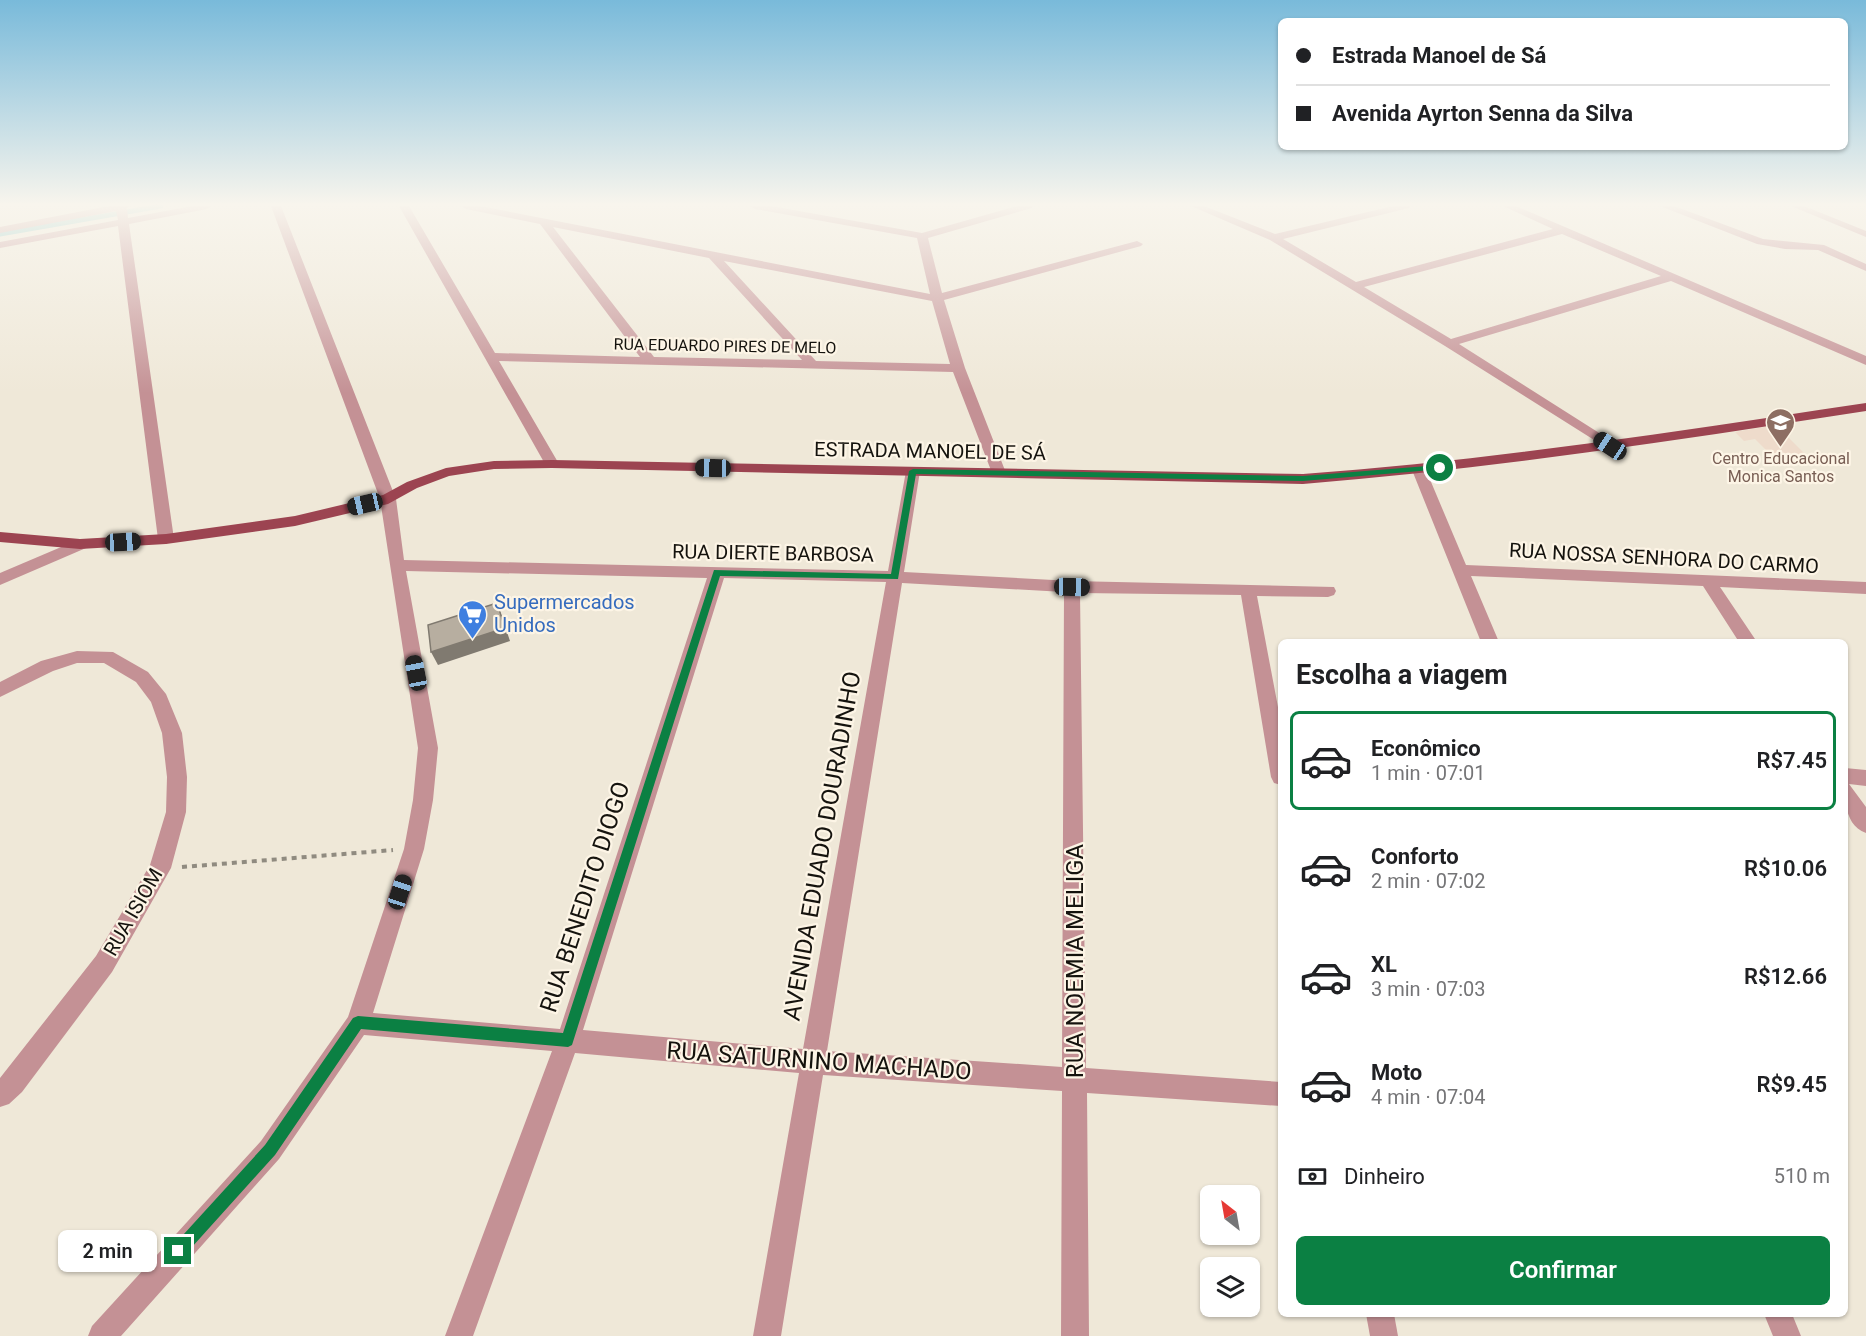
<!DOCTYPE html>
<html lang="pt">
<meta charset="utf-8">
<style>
body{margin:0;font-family:Roboto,sans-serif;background:#f2f2f2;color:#202124;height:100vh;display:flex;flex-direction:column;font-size:22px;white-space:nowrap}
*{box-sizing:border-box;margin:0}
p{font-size:20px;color:#757577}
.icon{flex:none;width:33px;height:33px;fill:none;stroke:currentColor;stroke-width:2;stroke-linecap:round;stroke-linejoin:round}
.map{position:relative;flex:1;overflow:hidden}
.sheet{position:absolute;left:1278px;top:639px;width:570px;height:678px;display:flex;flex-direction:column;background:#fff;border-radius:9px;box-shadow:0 2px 4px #0004}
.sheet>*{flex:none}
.hud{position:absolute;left:1278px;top:18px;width:570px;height:132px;border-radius:9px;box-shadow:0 2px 4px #0004;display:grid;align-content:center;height:132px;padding:0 18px;background:#fff}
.needle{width:39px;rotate:329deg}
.fabs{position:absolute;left:1200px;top:1185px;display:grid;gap:12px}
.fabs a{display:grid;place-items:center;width:60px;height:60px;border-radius:9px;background:#fff;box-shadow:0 2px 4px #0004;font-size:30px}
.end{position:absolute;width:27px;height:27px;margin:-14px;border:8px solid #0b8043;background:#fff;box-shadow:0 0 0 3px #fff}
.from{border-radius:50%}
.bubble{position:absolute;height:42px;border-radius:9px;background:#fff;box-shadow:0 2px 4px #0004;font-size:20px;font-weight:600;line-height:42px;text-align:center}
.car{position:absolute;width:18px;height:36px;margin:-18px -9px;border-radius:8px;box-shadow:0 0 4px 2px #0007;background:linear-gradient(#222 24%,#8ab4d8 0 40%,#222 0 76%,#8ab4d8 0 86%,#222 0)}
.hud b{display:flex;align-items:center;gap:21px;height:57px;font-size:22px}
.hud b+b{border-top:2px solid #e0e0e0}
.hud i{width:15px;height:15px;background:#202124}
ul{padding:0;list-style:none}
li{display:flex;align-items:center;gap:18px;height:99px;margin:0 12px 9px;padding:0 6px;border:3px solid transparent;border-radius:9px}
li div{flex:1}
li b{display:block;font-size:22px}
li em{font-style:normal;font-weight:600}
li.active{border-color:#0b8043}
li>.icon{width:54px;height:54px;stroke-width:1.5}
h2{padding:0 18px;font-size:27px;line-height:72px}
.pay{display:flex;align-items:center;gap:15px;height:66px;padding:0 18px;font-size:22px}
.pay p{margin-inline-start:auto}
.action{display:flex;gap:12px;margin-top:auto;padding:12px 18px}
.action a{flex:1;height:69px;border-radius:9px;background:#0b8043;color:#fff;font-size:24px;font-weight:600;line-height:69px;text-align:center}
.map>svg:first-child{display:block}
</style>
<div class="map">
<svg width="1866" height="1336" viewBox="0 0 1866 1336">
<rect width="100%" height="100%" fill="#efe8d8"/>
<polygon fill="#eedbcb" points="1776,425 1811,460 1785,463 1769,453 1755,439 1744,441 1735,432"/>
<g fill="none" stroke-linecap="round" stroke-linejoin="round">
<polyline stroke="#74c3c5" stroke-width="5" points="0,234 161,206"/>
<polyline stroke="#908b80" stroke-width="4" stroke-dasharray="5 5" stroke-linecap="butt" points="182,867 393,850"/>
<g fill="#c49195" fill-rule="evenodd">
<polygon points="109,206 129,206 127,208 128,218 192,206 212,206 207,209 129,224 174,539 166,544 158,539 118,226 0,248 0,242 118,220 116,211 0,233 0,227"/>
<path d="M271 206H281L396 499 404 560 888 571 906 471 913 467 920 471 904 572 1072 581 1334 587 1336 591 1334 595 1328 597 1257 596 1281 723V785L1274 783 1271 777 1241 595 1080 593 1086 1068 1281 1082V1106L1087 1093 1089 1336H1061L1062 1091 823 1075 781 1336H753L799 1073 575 1053 473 1336H445L552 1051 364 1035 279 1159 121 1336H88L92 1326 261 1141 348 1017 404 849 413 800 418 748 380 499ZM406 571 707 578 560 1029 373 1013 424 849 433 800 438 748ZM724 578 886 582 803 1049 583 1030ZM902 583 1064 592 1062 1067 827 1051Z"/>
<path d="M399 206H409L495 353 640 357 540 224 466 209 461 206H480L930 294 917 238 755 209 750 206H771L922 233 1017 206H1033L1032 208 928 238 942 293 1137 241 1143 244 1141 246 944 300 965 368 1006 473 1004 476H994L992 473 953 372 499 361 559 464 552 468 545 464ZM553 227 709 258 802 360 654 357ZM724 261 932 301 950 364 816 361Z"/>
<path d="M1191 206H1204L1275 234 1393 206H1410L1409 208 1283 239 1356 282 1553 229 1503 206H1516L1866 356V365L1671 281 1459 344 1615 443 1617 446 1610 450 1445 346 1270 240ZM1562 234 1661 276 1451 339 1364 287Z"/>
<polygon points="1660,206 1674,206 1763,239 1824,245 1866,264 1866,271 1818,250 1785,249 1757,244"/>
<polygon points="1791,206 1804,206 1866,231 1866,237"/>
<polygon points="1419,466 1426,470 1466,565 1866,582 1866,594 1720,587 1757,642 1739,642 1703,586 1471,576 1499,642 1481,642 1412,470"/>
<polygon points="80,539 88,544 86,548 0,585 0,573"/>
<polygon points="77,651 113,652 148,672 166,694 182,733 187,777 186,812 171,868 112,972 22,1092 9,1104 0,1107 0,1078 96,956 150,865 166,812 167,777 162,733 151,702 136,682 104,663 77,663 53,671 0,697 0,682 41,661"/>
<path d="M1845 768 1866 770V786L1849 784 1866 807V833C1841 824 1845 790 1845 768Z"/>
<polygon points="1366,1314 1394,1314 1398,1336 1370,1336"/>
<polygon points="1764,1314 1792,1314 1801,1336 1773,1336"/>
</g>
<path fill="#9c4451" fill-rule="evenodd" d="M1866 403V411C1679 440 1492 469 1303 484L552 468 494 469 449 476 417 488 388 504 295 526 166 544 80 549 0 542V532L80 539 166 534 295 516 383 495 407 482 446 468 494 461 552 460 1303 474C1492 460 1679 431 1866 403Z"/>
</g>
<polygon fill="#807a70" points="497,603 502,617 510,641 438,665 431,652"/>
<polygon fill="#b7aea0" stroke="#807a70" stroke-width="1.5" points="497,603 505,628 431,652 428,625"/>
<linearGradient id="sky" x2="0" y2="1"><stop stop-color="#79bada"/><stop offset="0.52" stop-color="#f8f5ed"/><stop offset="1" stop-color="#f8f5ed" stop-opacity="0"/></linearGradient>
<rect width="1866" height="393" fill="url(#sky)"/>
<polygon fill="#0b8043" points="1440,465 1444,468 1443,469 1303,481 916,474 898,579 720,576 572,1045 568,1047 361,1029 275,1155 183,1257 178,1259 173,1257 171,1251 173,1246 265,1145 353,1018 358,1016 563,1033 714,570 891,574 909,471 913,469 1303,476"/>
<defs>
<symbol id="school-pin" viewBox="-11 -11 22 30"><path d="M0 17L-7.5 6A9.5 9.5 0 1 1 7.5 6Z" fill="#8d6e63" stroke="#fdf5e6"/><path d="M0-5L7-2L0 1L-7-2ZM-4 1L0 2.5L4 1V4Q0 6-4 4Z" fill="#fff"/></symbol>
<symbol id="supermarket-pin" viewBox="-11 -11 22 30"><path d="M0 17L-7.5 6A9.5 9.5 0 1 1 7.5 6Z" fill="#3f7fe0" stroke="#fdf5e6"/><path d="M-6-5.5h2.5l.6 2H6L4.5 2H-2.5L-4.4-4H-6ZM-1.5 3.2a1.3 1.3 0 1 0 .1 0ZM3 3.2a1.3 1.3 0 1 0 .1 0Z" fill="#fff"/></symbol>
</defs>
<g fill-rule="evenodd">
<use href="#school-pin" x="1764" y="406" width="33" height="45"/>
<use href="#supermarket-pin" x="456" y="598" width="33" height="45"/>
</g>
<g text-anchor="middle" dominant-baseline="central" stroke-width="4.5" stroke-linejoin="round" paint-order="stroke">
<g font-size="16" fill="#15130e" stroke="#fdf5e6">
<text transform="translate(725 346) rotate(1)">RUA EDUARDO PIRES DE MELO</text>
</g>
<g font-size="16" fill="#785e54" stroke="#fdf5e6">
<text x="1781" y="458">Centro Educacional<tspan x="1781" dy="18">Monica Santos</tspan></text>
</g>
<g font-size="20" fill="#15130e" stroke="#fdf5e6">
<text transform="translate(930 451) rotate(1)">ESTRADA MANOEL DE SÁ</text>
<text transform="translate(773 553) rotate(1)">RUA DIERTE BARBOSA</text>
<text transform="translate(1664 558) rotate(3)">RUA NOSSA SENHORA DO CARMO</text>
<text transform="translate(133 912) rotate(-60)">RUA ISIOM</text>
</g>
<g font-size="20" fill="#366cbe" stroke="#fdf5e6" text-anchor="start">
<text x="494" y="602">Supermercados<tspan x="494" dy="23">Unidos</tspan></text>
</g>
<g font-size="24" fill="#15130e" stroke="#fdf5e6">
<text transform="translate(822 846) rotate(-80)">AVENIDA EDUADO DOURADINHO</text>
<text transform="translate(585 897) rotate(-72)">RUA BENEDITO DIOGO</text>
<text transform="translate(1075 961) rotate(-90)">RUA NOEMIA MELIGA</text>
<text transform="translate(819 1061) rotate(4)">RUA SATURNINO MACHADO</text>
</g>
</g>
</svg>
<div class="fabs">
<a><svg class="needle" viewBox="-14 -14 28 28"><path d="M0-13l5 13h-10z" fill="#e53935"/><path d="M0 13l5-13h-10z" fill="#757577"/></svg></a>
<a><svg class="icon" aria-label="layers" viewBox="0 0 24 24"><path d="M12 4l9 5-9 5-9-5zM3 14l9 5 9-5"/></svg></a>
</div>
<i class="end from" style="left:1440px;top:468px"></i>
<i class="end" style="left:178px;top:1251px"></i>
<div class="bubble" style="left:58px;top:1230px;width:99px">2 min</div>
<i class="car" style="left:1610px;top:446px;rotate:303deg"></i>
<i class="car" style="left:713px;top:468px;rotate:271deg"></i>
<i class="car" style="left:365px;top:504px;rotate:257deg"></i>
<i class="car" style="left:123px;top:542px;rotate:87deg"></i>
<i class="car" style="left:1072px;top:587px;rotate:91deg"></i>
<i class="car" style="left:416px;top:673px;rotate:349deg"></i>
<i class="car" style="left:400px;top:892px;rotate:18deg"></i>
<div class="hud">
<b><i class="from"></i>Estrada Manoel de Sá</b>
<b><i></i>Avenida Ayrton Senna da Silva</b>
</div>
<section class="sheet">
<h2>Escolha a viagem</h2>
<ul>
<li class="active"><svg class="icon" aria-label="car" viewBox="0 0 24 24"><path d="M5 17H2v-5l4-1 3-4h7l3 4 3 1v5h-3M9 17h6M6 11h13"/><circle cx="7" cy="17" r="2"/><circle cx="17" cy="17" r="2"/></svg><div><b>Econômico</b><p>1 min · 07:01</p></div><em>R$7.45</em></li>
<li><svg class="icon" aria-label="car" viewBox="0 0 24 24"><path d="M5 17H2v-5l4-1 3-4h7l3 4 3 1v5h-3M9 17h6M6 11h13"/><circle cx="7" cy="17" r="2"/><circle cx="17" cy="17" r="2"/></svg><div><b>Conforto</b><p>2 min · 07:02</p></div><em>R$10.06</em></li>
<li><svg class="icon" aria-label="car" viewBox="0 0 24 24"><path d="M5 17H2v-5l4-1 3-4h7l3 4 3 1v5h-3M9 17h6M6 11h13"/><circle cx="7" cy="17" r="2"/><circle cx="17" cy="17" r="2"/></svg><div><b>XL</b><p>3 min · 07:03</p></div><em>R$12.66</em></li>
<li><svg class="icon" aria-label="car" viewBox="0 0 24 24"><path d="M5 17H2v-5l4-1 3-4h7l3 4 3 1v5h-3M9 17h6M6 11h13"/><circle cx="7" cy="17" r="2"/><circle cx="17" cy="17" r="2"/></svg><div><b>Moto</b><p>4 min · 07:04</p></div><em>R$9.45</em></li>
</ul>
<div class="pay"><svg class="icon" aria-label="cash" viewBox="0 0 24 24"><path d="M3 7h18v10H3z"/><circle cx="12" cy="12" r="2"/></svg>Dinheiro<p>510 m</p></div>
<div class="action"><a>Confirmar</a></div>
</section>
</div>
